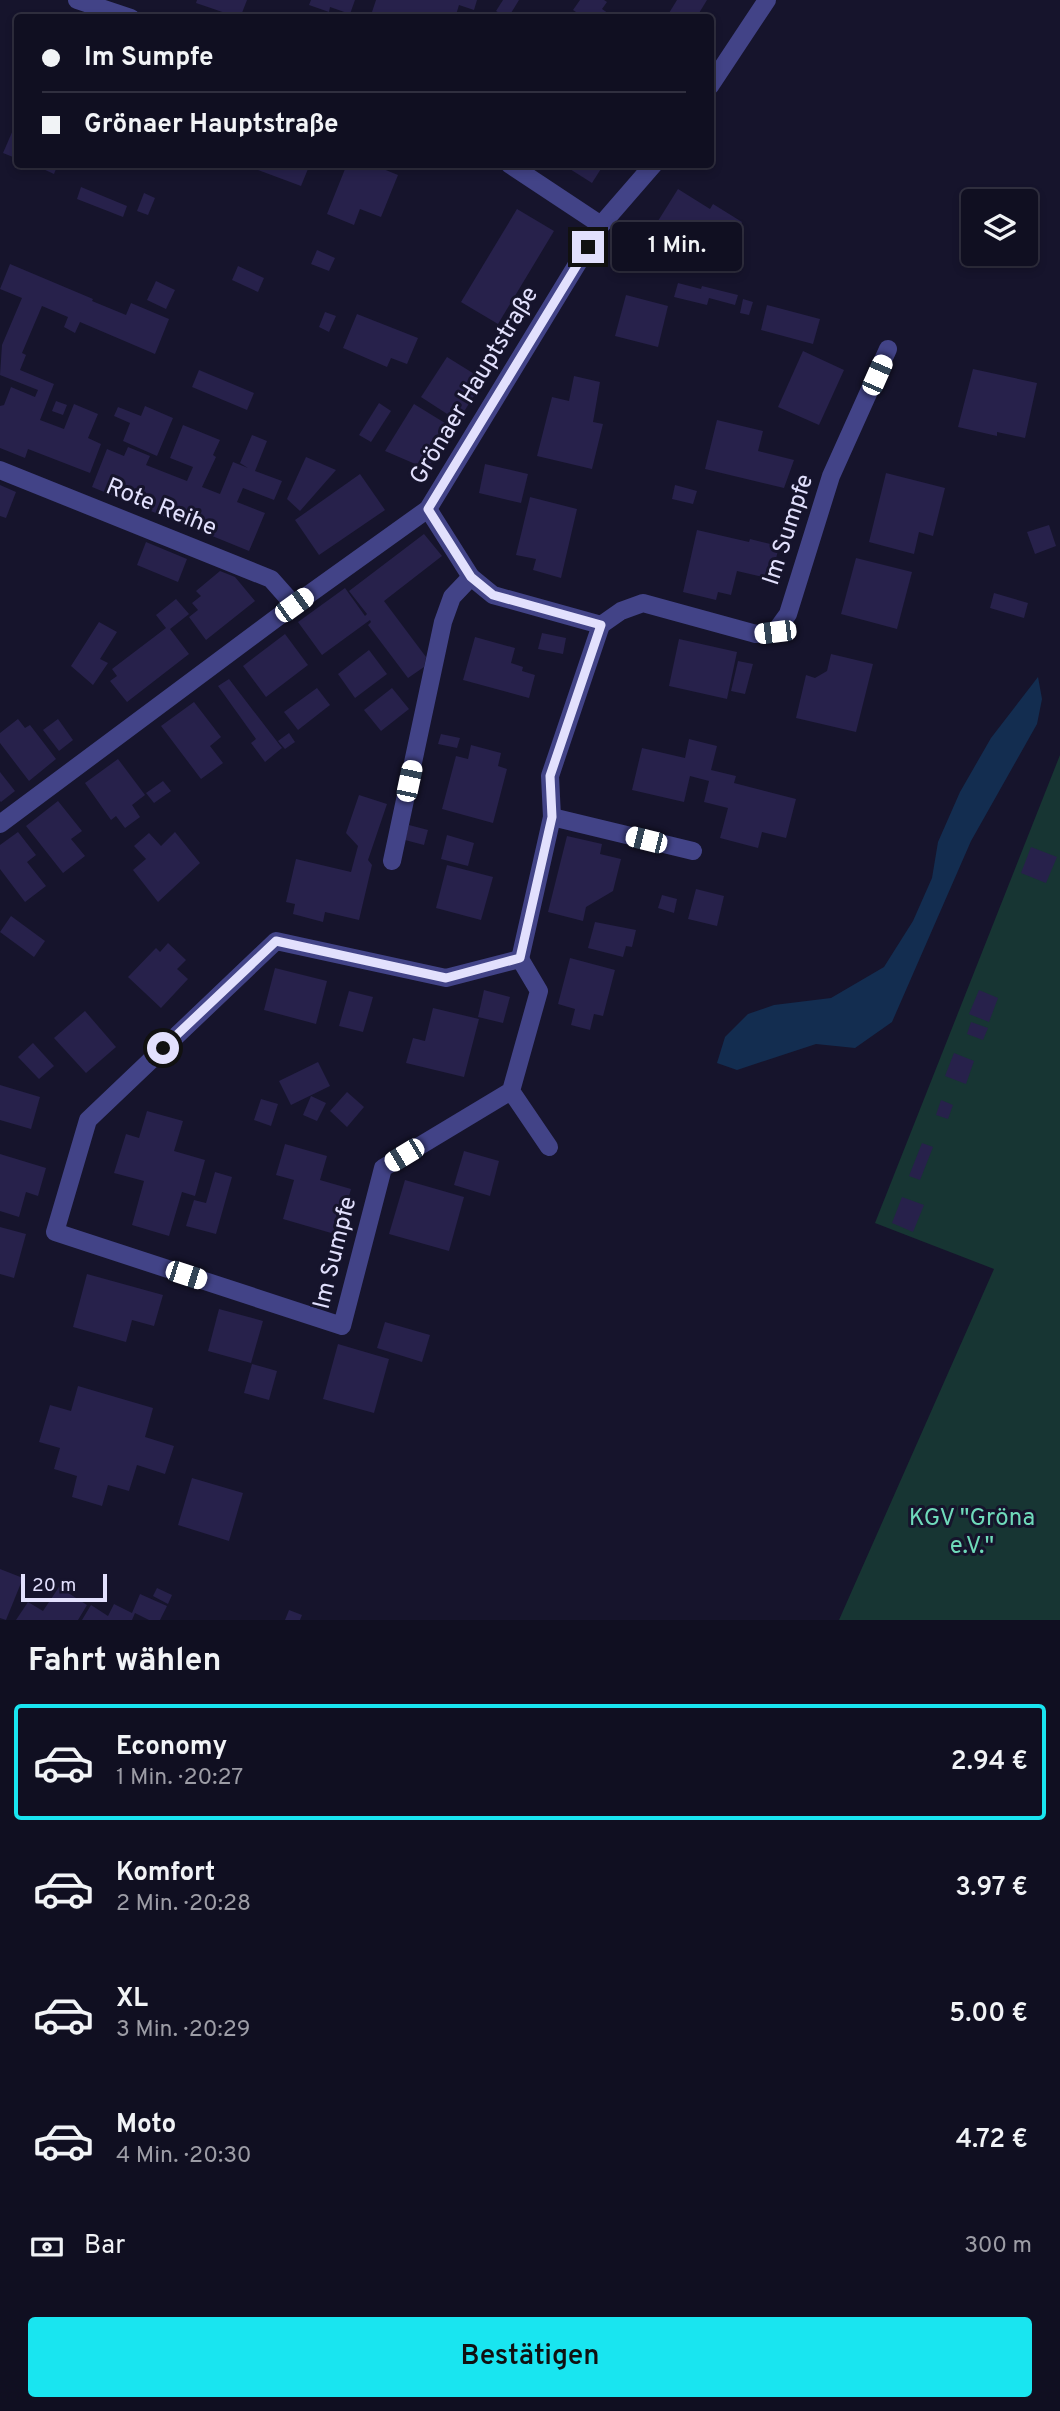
<!DOCTYPE html>
<html lang="de">
<meta charset="utf-8">
<style>
body{margin:0;font-family:Overpass,sans-serif;background:#1e1d2e;color:#f1f3f6;height:100vh;display:flex;flex-direction:column;font-size:26px;white-space:nowrap}
*{box-sizing:border-box;margin:0}
p{font-size:23px;color:#9c9ca5}
.icon{flex:none;width:38px;height:38px;fill:none;stroke:currentColor;stroke-width:2;stroke-linecap:round;stroke-linejoin:round}
.map{position:relative;height:1620px;overflow:hidden}
.details{display:flex;flex-direction:column;background:#100f21;flex:1}
.details>*{flex:none}
.banner{position:absolute;left:14px;top:14px;width:700px;height:154px;border-radius:7px;box-shadow:0 4px 10px #0003,0 0 0 2px #302f3f;display:grid;align-content:center;height:154px;padding:0 28px;background:#100f21}
.tools{position:absolute;left:961px;top:189px;display:grid;gap:14px}
.tools a{display:grid;place-items:center;width:77px;height:77px;border-radius:7px;background:#100f21;box-shadow:0 4px 10px #0003,0 0 0 2px #302f3f;font-size:35px}
.scale{position:absolute;left:21px;bottom:18px;width:86px;box-sizing:border-box;padding-left:7px;border:4px solid #e2e0fd;border-top:0;font-size:19px;line-height:24px;white-space:nowrap;color:#e2e0fd;-webkit-text-stroke:5px #16142c;paint-order:stroke}
.end{position:absolute;width:32px;height:32px;margin:-16px;border:9px solid #e2e0fd;background:#111;box-shadow:0 0 0 4px #111}
.from{border-radius:50%}
.bubble{position:absolute;height:49px;border-radius:7px;background:#100f21;box-shadow:0 4px 10px #0003,0 0 0 2px #302f3f;font-size:23px;font-weight:600;line-height:49px;text-align:center}
.car{position:absolute;width:21px;height:42px;margin:-21px -10px;border-radius:9px;box-shadow:0 0 5px 2px #0007;background:linear-gradient(#fff 24%,#345 0 40%,#fff 0 76%,#345 0 86%,#fff 0)}
.banner b{display:flex;align-items:center;gap:24px;height:66px;font-size:26px}
.banner b+b{border-top:2px solid #302f3f}
.banner i{width:18px;height:18px;background:#f1f3f6}
ul{padding:0;list-style:none}
li{display:flex;align-items:center;gap:21px;height:116px;margin:0 14px 10px;padding:0 14px;border:4px solid transparent;border-radius:7px}
li div{flex:1}
li b{display:block;font-size:26px}
li em{font-style:normal;font-weight:600}
li.active{border-color:#19e5f0}
li>.icon{width:63px;height:63px;stroke-width:1.5}
h2{padding:0 28px;font-size:32px;line-height:84px}
.pay{display:flex;align-items:center;gap:18px;height:77px;padding:0 28px;font-size:26px}
.pay p{margin-inline-start:auto}
.cta{display:flex;gap:14px;margin-top:auto;padding:14px 28px}
.cta a{flex:1;height:80px;border-radius:7px;background:#19e5f0;color:#111;font-size:28px;font-weight:600;line-height:80px;text-align:center}
.map>svg:first-child{display:block}
</style>
<div class="map">
<svg width="1060" height="1620" viewBox="0 0 1060 1620">
<rect width="100%" height="100%" fill="#16142c"/>
<polygon fill="#173533" points="1060,755 1060,1620 839,1620 994,1269 875,1223"/>
<polygon fill="#132d50" points="1038,677 1042,699 1037,724 971,841 892,1022 855,1048 816,1044 737,1070 717,1063 725,1037 748,1014 774,1005 831,998 884,967 913,921 932,878 938,842 960,792 991,738"/>
<g fill="#27214b">
<polygon points="197,0 247,0 240,18 196,3"/>
<polygon points="311,0 355,0 350,14 330,7 329,12 309,5"/>
<polygon points="376,0 477,0 474,10 459,5 455,18 370,18"/>
<polygon points="503,0 519,0 508,18 496,11"/>
<polygon points="580,0 604,0 607,2 602,9 615,18 585,18 573,10"/>
<polygon points="677,0 707,0 696,18 666,18"/>
<polygon points="13,130 18,132 18,159 3,153"/>
<polygon points="32,164 58,164 54,174"/>
<polygon points="254,164 310,164 301,186 253,168"/>
<polygon points="347,164 371,164 398,175 381,217 360,209 354,225 327,214"/>
<polygon points="562,164 604,164 592,183"/>
<polygon points="81,187 127,206 123,217 77,199"/>
<polygon points="678,189 710,209 713,204 742,222 725,248 696,231 690,241 658,221"/>
<polygon points="144,193 155,198 148,215 137,211"/>
<polygon points="517,209 554,231 498,324 461,302"/>
<polygon points="642,225 664,239 658,249 636,235"/>
<polygon points="317,250 335,258 329,271 311,264"/>
<polygon points="10,264 93,299 92,301 126,315 131,303 169,319 155,354 80,322 75,333 64,327 68,317 42,306 22,353 26,355 20,370 54,384 40,420 64,429 74,404 98,414 88,438 101,444 90,473 28,449 25,458 0,448 0,406 4,405 11,387 35,397 38,390 0,375 2,345 22,298 0,289"/>
<polygon points="238,266 264,278 258,292 232,280"/>
<polygon points="156,281 175,290 166,309 147,300"/>
<polygon points="678,283 701,289 702,286 738,295 735,305 709,298 707,305 674,297"/>
<polygon points="626,295 668,306 658,347 615,336"/>
<polygon points="743,299 753,302 749,315 740,313"/>
<polygon points="767,305 820,319 813,344 761,330"/>
<polygon points="325,312 336,316 329,332 319,327"/>
<polygon points="357,314 418,338 407,364 391,358 387,367 343,348"/>
<polygon points="803,351 844,370 819,425 778,407"/>
<polygon points="447,357 484,380 458,421 421,397"/>
<polygon points="973,369 1037,383 1025,438 997,432 997,436 958,427"/>
<polygon points="199,370 254,393 247,410 192,387"/>
<polygon points="574,376 600,382 593,422 603,424 592,469 537,456 552,397 569,401"/>
<polygon points="56,401 67,405 63,415 52,411"/>
<polygon points="379,403 391,411 371,442 359,435"/>
<polygon points="414,404 453,428 427,469 385,451"/>
<polygon points="145,406 173,418 157,456 123,441 130,423 114,416 118,407 141,416"/>
<polygon points="717,420 763,431 758,451 794,460 784,488 705,469"/>
<polygon points="183,425 220,440 213,455 216,457 202,487 220,494 233,462 248,468 240,463 252,435 267,441 255,471 282,481 274,500 243,488 237,502 265,513 249,551 92,487 107,449 124,456 128,447 150,456 146,465 187,481 193,467 170,458"/>
<polygon points="306,457 336,470 300,511 287,499"/>
<polygon points="485,464 528,474 521,503 479,493"/>
<polygon points="886,473 945,488 933,536 919,532 914,554 869,542"/>
<polygon points="360,474 385,510 319,555 295,520"/>
<polygon points="0,485 16,492 6,518 0,516"/>
<polygon points="675,485 697,491 693,504 672,499"/>
<polygon points="530,497 577,509 561,578 533,570 536,559 516,555"/>
<polygon points="1049,525 1056,546 1035,554 1027,532"/>
<polygon points="697,530 749,542 750,539 779,546 771,579 737,571 731,595 718,592 716,600 683,592"/>
<polygon points="424,534 442,556 384,601 426,657 424,667 408,678 368,625 371,622 370,620 322,655 298,622 345,588 365,616 367,614 349,591"/>
<polygon points="146,542 187,559 178,582 137,565"/>
<polygon points="856,558 912,572 897,629 841,614"/>
<polygon points="220,571 235,577 255,601 206,640 189,617 198,610 192,603 201,596 196,591"/>
<polygon points="994,593 1028,603 1024,618 990,608"/>
<polygon points="176,599 189,614 170,629 189,654 127,702 110,681 117,676 112,669 166,628 156,615"/>
<polygon points="99,622 117,632 100,659 108,663 93,685 71,666"/>
<polygon points="542,633 566,638 563,654 538,649"/>
<polygon points="285,634 308,665 266,697 243,666"/>
<polygon points="475,637 515,648 511,663 523,667 522,671 535,675 529,698 463,680"/>
<polygon points="679,639 737,652 727,699 669,686"/>
<polygon points="369,650 387,674 355,698 338,674"/>
<polygon points="831,654 873,664 856,732 796,718 806,675 815,678 827,671"/>
<polygon points="738,661 753,664 745,694 731,691"/>
<polygon points="229,679 282,748 265,762 251,743 256,739 218,686"/>
<polygon points="317,688 330,705 298,730 284,712"/>
<polygon points="392,688 409,709 381,731 364,710"/>
<polygon points="194,702 221,737 210,746 223,763 201,779 161,726"/>
<polygon points="18,719 25,728 30,725 56,759 29,781 0,743 0,733"/>
<polygon points="58,719 73,740 59,751 43,730"/>
<polygon points="289,733 295,742 285,749 278,741"/>
<polygon points="441,734 460,738 457,748 438,744"/>
<polygon points="689,739 717,746 711,770 736,776 734,783 796,799 786,838 762,832 758,848 720,838 728,808 704,802 709,781 690,776 684,802 632,790 642,748 685,758"/>
<polygon points="471,745 501,753 498,766 507,769 493,823 442,809 456,756 468,759"/>
<polygon points="118,759 145,795 132,805 140,817 125,828 116,816 111,820 85,783"/>
<polygon points="0,772 15,791 1,802 0,801"/>
<polygon points="163,781 171,791 154,803 146,793"/>
<polygon points="359,795 387,804 368,860 372,865 359,920 325,912 323,922 293,914 295,904 286,902 296,859 351,872 358,846 346,833"/>
<polygon points="58,801 82,831 71,839 85,856 63,873 26,826"/>
<polygon points="409,825 428,830 424,845 405,840"/>
<polygon points="18,832 36,855 27,862 46,886 25,902 0,869 0,845"/>
<polygon points="175,832 200,863 158,902 133,870 146,859 134,846 149,833 161,846"/>
<polygon points="447,835 474,843 468,866 441,859"/>
<polygon points="567,836 602,844 600,854 621,859 613,891 586,907 583,921 548,912"/>
<polygon points="1031,847 1057,857 1046,883 1021,873"/>
<polygon points="447,865 493,877 481,920 436,908"/>
<polygon points="696,889 724,896 717,926 688,919"/>
<polygon points="662,895 677,899 674,913 658,908"/>
<polygon points="11,916 45,941 34,957 0,932"/>
<polygon points="595,922 636,930 632,947 626,946 623,957 588,948"/>
<polygon points="168,943 186,960 177,969 188,979 161,1008 128,977 156,948 160,952"/>
<polygon points="570,958 615,970 603,1016 594,1014 590,1030 571,1025 575,1009 558,1004"/>
<polygon points="275,968 327,981 316,1024 264,1010"/>
<polygon points="484,990 510,997 503,1023 478,1017"/>
<polygon points="979,990 998,998 989,1022 969,1014"/>
<polygon points="349,991 373,997 363,1032 339,1026"/>
<polygon points="433,1008 479,1019 464,1077 406,1063 413,1038 425,1041"/>
<polygon points="85,1011 116,1047 86,1073 54,1038"/>
<polygon points="971,1022 988,1028 983,1040 967,1034"/>
<polygon points="33,1043 54,1066 39,1079 18,1057"/>
<polygon points="954,1053 974,1061 966,1084 945,1076"/>
<polygon points="318,1062 330,1086 291,1105 279,1081"/>
<polygon points="0,1085 40,1097 31,1129 0,1120"/>
<polygon points="347,1092 364,1107 347,1127 330,1111"/>
<polygon points="311,1096 326,1103 317,1121 303,1115"/>
<polygon points="261,1099 278,1104 271,1126 254,1120"/>
<polygon points="941,1100 953,1105 948,1119 936,1115"/>
<polygon points="147,1111 183,1121 174,1151 205,1160 195,1196 182,1192 169,1236 132,1225 144,1181 114,1173 126,1134 139,1138"/>
<polygon points="922,1143 933,1147 920,1180 909,1176"/>
<polygon points="285,1144 327,1156 320,1180 351,1189 338,1235 283,1219 294,1180 276,1175"/>
<polygon points="464,1151 499,1161 490,1196 454,1185"/>
<polygon points="0,1154 46,1168 38,1196 26,1192 19,1217 0,1211"/>
<polygon points="215,1172 232,1177 216,1234 186,1226 194,1200 206,1203"/>
<polygon points="405,1180 464,1197 449,1251 389,1234"/>
<polygon points="902,1197 924,1205 913,1232 892,1223"/>
<polygon points="0,1227 26,1234 14,1278 0,1274"/>
<polygon points="87,1274 163,1295 154,1326 132,1320 126,1342 73,1327"/>
<polygon points="219,1309 263,1321 251,1363 208,1351"/>
<polygon points="385,1322 430,1335 422,1362 377,1348"/>
<polygon points="338,1344 389,1359 374,1413 323,1399"/>
<polygon points="252,1364 277,1371 269,1400 244,1393"/>
<polygon points="78,1386 153,1408 145,1437 174,1446 165,1474 137,1465 129,1491 108,1485 102,1506 72,1497 77,1476 54,1469 60,1448 39,1442 50,1405 71,1411"/>
<polygon points="192,1478 243,1493 229,1541 178,1525"/>
<polygon points="0,1569 23,1578 6,1620 0,1618"/>
<polygon points="59,1587 87,1605 78,1620 16,1620 28,1602 43,1611"/>
<polygon points="157,1588 172,1595 168,1604 153,1596"/>
<polygon points="140,1594 167,1606 160,1620 149,1620 135,1613 132,1620 82,1620 91,1605 108,1616 114,1604 132,1613"/>
<polygon points="289,1610 302,1615 300,1620 285,1620"/>
</g>
<g fill="none" stroke-linecap="round" stroke-linejoin="round">
<g stroke="#424387" stroke-width="18">
<polyline points="77,0 131,18"/>
<polyline points="710,86 767,0"/>
<polyline points="509,164 601,225"/>
<polyline points="0,470 271,579 294,605"/>
<polyline points="428,509 471,577 493,595 601,625"/>
<polyline points="552,817 693,851"/>
<polyline points="0,824 294,605 428,509 601,225 654,164"/>
<polyline points="392,861 443,622 452,597 471,577"/>
<polyline points="520,959 552,817 550,776 601,625 621,611 643,603 756,634 775,632 788,614 831,476 888,349"/>
<polyline points="511,1091 383,1168 342,1326 55,1232 88,1120 276,941 446,978 520,959 539,991 511,1091 549,1147"/>
</g>
</g>
<g fill="none" stroke-linecap="round" stroke-linejoin="round">
<polyline stroke="#e2e0fd" stroke-width="9" points="163,1048 276,941 446,978 520,958 552,817 550,776 601,625 493,595 471,577 428,509 588,247"/>
</g>
<g text-anchor="middle" dominant-baseline="central" stroke-width="6" stroke-linejoin="round" paint-order="stroke">
<g font-size="24" fill="#e2e0fd" stroke="#16142c">
<text transform="translate(475 386) rotate(-59)">Grönaer Hauptstraße</text>
<text transform="translate(161 508) rotate(22)">Rote Reihe</text>
<text transform="translate(789 530) rotate(-72)">Im Sumpfe</text>
<text transform="translate(336 1253) rotate(-76)">Im Sumpfe</text>
</g>
<g font-size="24" fill="#6fdaba" stroke="#16142c">
<text x="972" y="1519">KGV "Gröna<tspan x="972" dy="28">e.V."</tspan></text>
</g>
</g>
</svg>
<div class="tools">
<a><svg class="icon" aria-label="layers" viewBox="0 0 24 24"><path d="M12 4l9 5-9 5-9-5zM3 14l9 5 9-5"/></svg></a>
</div>
<div class="scale">20 m</div>
<i class="end from" style="left:163px;top:1048px"></i>
<i class="end" style="left:588px;top:247px"></i>
<div class="bubble" style="left:612px;top:222px;width:130px">1 Min.</div>
<i class="car" style="left:877px;top:375px;rotate:24deg"></i>
<i class="car" style="left:294px;top:605px;rotate:54deg"></i>
<i class="car" style="left:775px;top:632px;rotate:263deg"></i>
<i class="car" style="left:409px;top:781px;rotate:12deg"></i>
<i class="car" style="left:646px;top:840px;rotate:284deg"></i>
<i class="car" style="left:404px;top:1155px;rotate:239deg"></i>
<i class="car" style="left:186px;top:1275px;rotate:108deg"></i>
<div class="banner">
<b><i class="from"></i>Im Sumpfe</b>
<b><i></i>Grönaer Hauptstraße</b>
</div>
</div>
<section class="details">
<h2>Fahrt wählen</h2>
<ul>
<li class="active"><svg class="icon" aria-label="car" viewBox="0 0 24 24"><path d="M5 17H2v-5l4-1 3-4h7l3 4 3 1v5h-3M9 17h6M6 11h13"/><circle cx="7" cy="17" r="2"/><circle cx="17" cy="17" r="2"/></svg><div><b>Economy</b><p>1 Min. · 20:27</p></div><em>2.94 €</em></li>
<li><svg class="icon" aria-label="car" viewBox="0 0 24 24"><path d="M5 17H2v-5l4-1 3-4h7l3 4 3 1v5h-3M9 17h6M6 11h13"/><circle cx="7" cy="17" r="2"/><circle cx="17" cy="17" r="2"/></svg><div><b>Komfort</b><p>2 Min. · 20:28</p></div><em>3.97 €</em></li>
<li><svg class="icon" aria-label="car" viewBox="0 0 24 24"><path d="M5 17H2v-5l4-1 3-4h7l3 4 3 1v5h-3M9 17h6M6 11h13"/><circle cx="7" cy="17" r="2"/><circle cx="17" cy="17" r="2"/></svg><div><b>XL</b><p>3 Min. · 20:29</p></div><em>5.00 €</em></li>
<li><svg class="icon" aria-label="car" viewBox="0 0 24 24"><path d="M5 17H2v-5l4-1 3-4h7l3 4 3 1v5h-3M9 17h6M6 11h13"/><circle cx="7" cy="17" r="2"/><circle cx="17" cy="17" r="2"/></svg><div><b>Moto</b><p>4 Min. · 20:30</p></div><em>4.72 €</em></li>
</ul>
<div class="pay"><svg class="icon" aria-label="cash" viewBox="0 0 24 24"><path d="M3 7h18v10H3z"/><circle cx="12" cy="12" r="2"/></svg>Bar<p>300 m</p></div>
<div class="cta"><a>Bestätigen</a></div>
</section>
